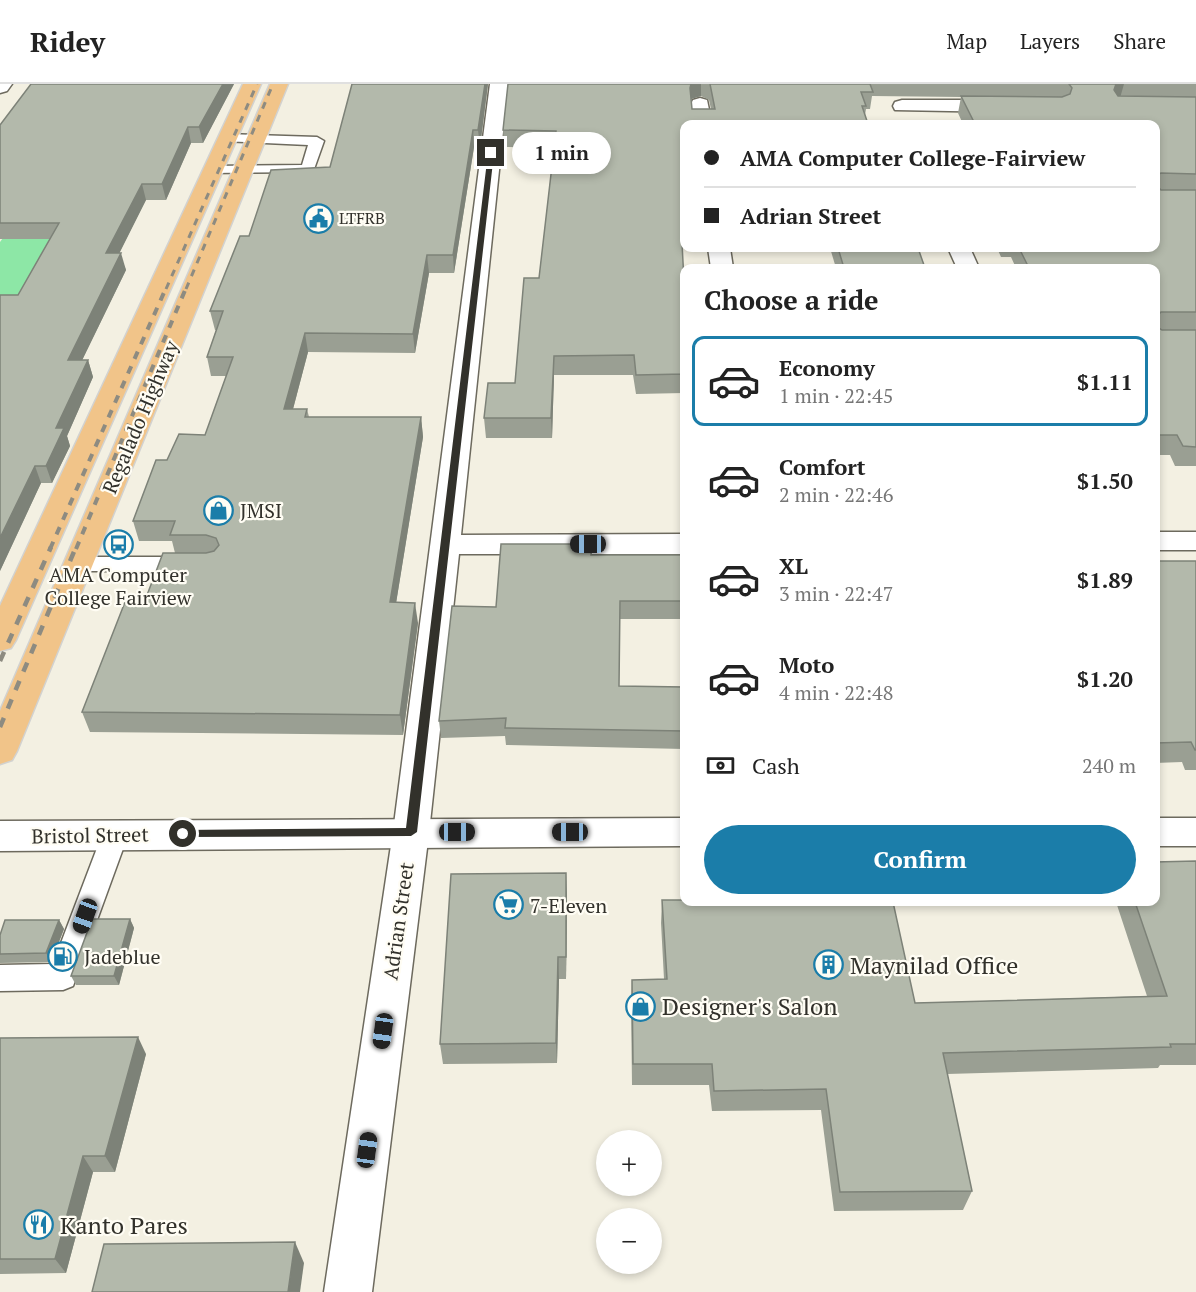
<!DOCTYPE html>
<meta charset="utf-8">
<style>
body{margin:0;font-family:"PT Serif",serif;background:#f6f6f6;color:#222;height:100vh;display:flex;flex-direction:column;font-size:22px;white-space:nowrap}
*{box-sizing:border-box;margin:0}
p{font-size:20px;color:#767676}
.icon{flex:none;width:33px;height:33px;fill:none;stroke:currentColor;stroke-width:2;stroke-linecap:round;stroke-linejoin:round}
.map{position:relative;flex:1;overflow:hidden}
.panel{position:absolute;left:680px;top:180px;width:480px;height:642px;display:flex;flex-direction:column;background:#fff;border-radius:12px;box-shadow:0 3px 9px #0003}
.panel>*{flex:none}
.hud{position:absolute;left:680px;top:36px;width:480px;height:132px;border-radius:12px;box-shadow:0 3px 9px #0003;display:grid;align-content:center;height:132px;padding:0 24px;background:#fff}
.controls{position:absolute;left:596px;top:1046px;display:grid;gap:12px}
.controls a{display:grid;place-items:center;width:66px;height:66px;border-radius:50%;background:#fff;box-shadow:0 3px 9px #0003;font-size:30px}
.end{position:absolute;width:27px;height:27px;margin:-14px;border:8px solid #32312b;background:#fff;box-shadow:0 0 0 3px #fff}
.from{border-radius:50%}
.bubble{position:absolute;height:42px;border-radius:21px;background:#fff;box-shadow:0 3px 9px #0003;font-size:20px;font-weight:700;line-height:42px;text-align:center}
.car{position:absolute;width:18px;height:36px;margin:-18px -9px;border-radius:8px;box-shadow:0 0 4px 2px #0007;background:linear-gradient(#222 24%,#8ab4d8 0 40%,#222 0 76%,#8ab4d8 0 86%,#222 0)}
.hud b{display:flex;align-items:center;gap:21px;height:57px;font-size:22px}
.hud b+b{border-top:2px solid #e0e0e0}
.hud i{width:15px;height:15px;background:#222}
ul{padding:0;list-style:none}
li{display:flex;align-items:center;gap:18px;height:90px;margin:0 12px 9px;padding:0 12px;border:3px solid transparent;border-radius:12px}
li div{flex:1}
li b{display:block;font-size:22px}
li em{font-style:normal;font-weight:700}
li.active{border-color:#1b7da9}
li>.icon{width:54px;height:54px;stroke-width:1.5}
h2{padding:0 24px;font-size:27px;line-height:72px}
.pay{display:flex;align-items:center;gap:15px;height:66px;padding:0 24px;font-size:22px}
.pay p{margin-inline-start:auto}
.primary-button{display:flex;gap:12px;margin-top:auto;padding:12px 24px}
.primary-button a{flex:1;height:69px;border-radius:36px;background:#1b7da9;color:#fff;font-size:24px;font-weight:700;line-height:69px;text-align:center}
header{display:flex;align-items:center;gap:36px;box-sizing:border-box;height:84px;padding:0 30px;background:#fff;border-bottom:2px solid #e0e0e0}
header strong{font-size:28px}
nav{display:flex;gap:33px;margin-inline-start:auto;font-size:21px}
.map>svg:first-child{display:block}
</style>
<header>
<strong>Ridey</strong>
<nav><a>Map</a><a>Layers</a><a>Share</a></nav>
</header>
<div class="map">
<svg width="1196" height="1208" viewBox="0 0 1196 1208">
<rect width="100%" height="100%" fill="#f3f0e2"/>
<g fill="none" stroke-linecap="round" stroke-linejoin="round">
<polygon fill="#8de7a6" fill-rule="evenodd" points="115,0 161,0 128,56 102,86 20,215 0,220 0,158 45,97 62,68 85,47"/>
<defs>
<g id="service">
<polygon points="227,50 317,53 324,57 313,88 208,89 206,86 208,83 213,82 302,81 308,61 222,57 220,54"/>
<polygon points="78,473 190,473 198,475 201,480 198,485 190,487 78,487 70,485 67,480 70,475"/>
<polygon points="115,740 124,744 128,751 73,902 63,906 0,907 0,881 53,880 102,751 106,744"/>
</g>
<g id="minor">
<polygon points="0,0 12,0 7,7 0,9"/>
<polygon points="490,0 508,0 461,451 684,450 684,470 459,470 429,748 372,1208 324,1208 393,748"/>
<polygon points="700,14 707,16 712,40 693,40 691,20 693,16"/>
<polygon points="902,16 1004,16 1011,18 1013,22 1011,26 1004,28 895,26 893,22 895,18"/>
<polygon points="708,164 730,164 733,184 711,184"/>
<polygon points="948,164 970,164 979,184 957,184"/>
<rect x="1155" y="448" width="41" height="18"/>
</g>
<g id="tertiary">
<polygon points="684,734 684,762 0,767 0,737"/>
<rect x="1155" y="734" width="41" height="28"/>
</g>
<g id="primary">
<polygon points="243,0 261,0 16,556 11,564 0,567 0,522"/>
<polygon points="270,0 288,0 17,667 12,676 0,680 0,627"/>
</g>
</defs>
<use href="#service" stroke="#6d6a5e" stroke-width="3"/>
<use href="#minor" stroke="#6d6a5e" stroke-width="3"/>
<use href="#tertiary" stroke="#6d6a5e" stroke-width="3"/>
<use href="#primary" stroke="#d2d2d0" stroke-width="3"/>
<use href="#service" fill="#fff" fill-rule="evenodd"/>
<use href="#minor" fill="#fff" fill-rule="evenodd"/>
<use href="#tertiary" fill="#fff" fill-rule="evenodd"/>
<use href="#primary" fill="#f1c489" fill-rule="evenodd"/>
<g stroke="#8d8b81" stroke-width="3" stroke-dasharray="7 7" stroke-linecap="butt">
<polyline points="166,205 257,0"/>
<polyline points="186,205 273,0"/>
</g>
<g stroke="#8d8b81" stroke-width="4" stroke-dasharray="8 8" stroke-linecap="butt">
<polyline points="50,465 166,204"/>
<polyline points="76,465 186,204"/>
</g>
<g stroke="#8d8b81" stroke-width="4.5" stroke-dasharray="10 10" stroke-linecap="butt">
<polyline points="0,577 51,463"/>
<polyline points="0,643 76,463"/>
</g>
</g>
<g fill="#9a9f93" fill-rule="evenodd">
<polygon points="234,0 203,59 191,59 166,116 146,116 119,169 126,186 82,276 88,276 93,293 67,352 70,362 52,399 41,399 0,487 50,155 0,155 0,41"/>
<polygon points="352,0 488,0 480,63 474,63 454,189 429,189 415,269 308,268 293,325 307,325 309,333 421,333 423,353 396,519 418,539 403,651 90,648 82,628 144,519 175,469 172,457 139,457 133,437 167,376 205,351 226,292 211,292 207,273 216,246 215,246 210,227 249,152 330,83"/>
<path d="M508 0H1196V382H1175L1170 371H1155V184H1016L1011 173H1001L997 164H1155V40H963L958 29 961 13 872 12 870 25H866L865 31 684 40V158H682L684 197V309L636 310 633 291H554L552 354H486L484 334 515 299 539 194 554 64 504 63 503 46ZM701 12 709 16 711 25H692L691 15Z"/>
<polygon points="830,164 918,164 925,184 836,184"/>
<polygon points="592,471 684,471 684,535 620,535 619,602 684,603 684,665 506,661 505,652 441,654 439,637 496,523"/>
<polygon points="1155,477 1196,477 1196,686 1185,686 1182,678 1155,679"/>
<polygon points="1196,777 1196,981 1160,981 1158,984 947,990 972,1107 963,1126 834,1127 821,1026 712,1027 709,1001 632,1001 631,918 632,896 664,895 661,839 662,816 915,919 1147,912 1116,818 1155,818"/>
<polygon points="567,811 566,895 559,895 557,979 443,980 440,960"/>
<polygon points="130,835 134,844 119,901 76,901 71,892"/>
<polygon points="59,836 64,845 51,878 0,879 0,851"/>
<polygon points="0,954 146,970 115,1088 93,1088 66,1189 0,1190"/>
</g>
<g fill="#7d8278">
<polygon points="223,0 234,0 203,59 199,43"/>
<polygon points="485,0 488,0 480,63 478,46"/>
<polygon points="691,0 701,0 701,12 691,15 690,4"/>
<polygon points="1116,0 1124,0 1120,14 1111,17"/>
<polygon points="188,43 191,59 166,116 162,100"/>
<polygon points="473,46 474,63 454,189 453,171"/>
<polygon points="142,100 146,116 111,186 106,169"/>
<polygon points="121,169 126,186 74,293 68,276"/>
<polygon points="427,171 429,189 415,269 413,250"/>
<polygon points="305,249 308,268 288,344 284,325"/>
<polygon points="554,272 554,291 552,354 551,334"/>
<polygon points="88,276 93,293 67,352 70,362 52,399 46,382 56,344"/>
<polygon points="421,333 423,353 393,538 390,518"/>
<polygon points="35,382 41,399 0,487 0,454"/>
<polygon points="415,519 418,539 403,651 400,631"/>
<polygon points="566,789 567,811 566,895"/>
<polygon points="130,835 134,844 119,901 114,892"/>
<polygon points="59,836 64,845 51,878 46,869"/>
<polygon points="558,873 559,895 557,979 556,959"/>
<polygon points="138,953 146,970 115,1088 105,1072"/>
<polygon points="83,1072 93,1088 66,1189 55,1175"/>
<polygon points="295,1158 304,1179 300,1208 288,1208"/>
</g>
<g fill="#b3b9ab" stroke="#7d8278" stroke-width="1.5">
<polygon points="31,0 223,0 199,43 188,43 162,100 142,100 106,169 121,169 68,276 88,276 56,344 64,344 46,382 35,382 0,454 0,211 18,211 59,139 0,139 0,41"/>
<polygon points="352,0 485,0 478,46 473,46 453,171 427,171 413,250 305,249 284,325 307,325 305,333 421,333 390,518 415,519 400,631 82,628 125,518 144,519 163,469 206,469 214,467 219,461 216,454 206,451 170,451 175,437 133,437 156,376 167,376 179,350 205,351 233,273 207,273 223,227 210,227 240,152 249,152 271,86 330,83"/>
<polygon points="508,0 691,0 690,4 692,25 715,25 710,0 870,0 873,8 861,8 866,22 862,22 868,40 684,40 684,140 681,140 684,197 684,290 636,291 634,271 554,272 551,334 484,334 488,299 515,299 524,194 539,194 556,47 503,46"/>
<polygon points="1069,0 1117,0 1116,0 1114,6 1118,12 1196,13 1196,90 1161,89 1158,91 1158,103 1161,106 1196,106 1196,228 1161,228 1159,230 1159,244 1162,246 1196,246 1196,363 1183,362 1177,351 1155,351 1155,184 1029,184 1019,164 1155,164 1155,40 975,40 961,12 1062,13 1070,10 1072,4"/>
<polygon points="838,164 918,164 925,184 844,184"/>
<polygon points="501,460 592,460 591,471 684,471 684,517 620,517 619,602 684,603 684,647 505,644 506,634 439,637 452,522 496,523"/>
<polygon points="1155,477 1196,477 1196,666 1195,666 1191,658 1155,659"/>
<polygon points="1196,777 1196,960 1170,960 1171,963 943,969 972,1107 840,1108 826,1005 714,1007 712,980 633,980 632,896 667,895 662,816 684,816 684,818 893,818 915,919 1167,912 1135,818 1155,818 1155,778"/>
<polygon points="566,789 566,873 558,873 556,959 440,960 451,790"/>
<polygon points="92,835 130,835 114,892 71,892"/>
<polygon points="5,836 59,836 46,869 0,870 0,851"/>
<polygon points="138,953 105,1072 83,1072 55,1175 0,1175 0,954"/>
<polygon points="295,1158 288,1208 92,1208 104,1160"/>
</g>
<polygon fill="#32312b" points="491,67 494,69 417,748 411,752 179,753 179,747 183,746 406,744 488,69"/>
<defs>
<symbol id="civic-ring" viewBox="-11 -11 22 22"><circle r="9.5" fill="#fffdf4" stroke="#1b7da9" stroke-width="1.5"/><path d="M-.6-6.5H3V-4.5H.6V-3L4-1V1h2V6H-6V1h2V-1L-.6-3ZM-1.2 2.5V6h2.4V2.5Z" fill="#1b7da9"/></symbol>
<symbol id="shop-ring" viewBox="-11 -11 22 22"><circle r="9.5" fill="#fffdf4" stroke="#1b7da9" stroke-width="1.5"/><path d="M-5-2.5h2.3a2.7 3.5 0 0 1 5.4 0H5L5.5 6h-11ZM-1.5-2.5h3a1.5 2.3 0 0 0-3 0Z" fill="#1b7da9"/></symbol>
<symbol id="bus-ring" viewBox="-11 -11 22 22"><circle r="9.5" fill="#fffdf4" stroke="#1b7da9" stroke-width="1.5"/><path d="M-5-6H5V4H4V6H2V4H-2V6H-4V4H-5ZM-3.5-4V0h7V-4ZM-3.5 1.2v1.5H-2V1.2ZM2 1.2v1.5H3.5V1.2Z" fill="#1b7da9"/></symbol>
<symbol id="supermarket-ring" viewBox="-11 -11 22 22"><circle r="9.5" fill="#fffdf4" stroke="#1b7da9" stroke-width="1.5"/><path d="M-6-5.5h2.5l.6 2H6L4.5 2H-2.5L-4.4-4H-6ZM-1.5 3.2a1.3 1.3 0 1 0 .1 0ZM3 3.2a1.3 1.3 0 1 0 .1 0Z" fill="#1b7da9"/></symbol>
<symbol id="fuel-ring" viewBox="-11 -11 22 22"><circle r="9.5" fill="#fffdf4" stroke="#1b7da9" stroke-width="1.5"/><path d="M-5.5-6h7V0h2V4h1.3V-2.5L3-4.5l.8-.8L6-3V5H2.5V1h-1V6h-7ZM-4.2-4.7v3.2H.2V-4.7Z" fill="#1b7da9"/></symbol>
<symbol id="building-ring" viewBox="-11 -11 22 22"><circle r="9.5" fill="#fffdf4" stroke="#1b7da9" stroke-width="1.5"/><path d="M-4-6H4V6H1V3H-1V6H-4ZM-2.5-4.3h1.7v1.8h-1.7ZM.8-4.3h1.7v1.8H.8ZM-2.5-1h1.7V.8h-1.7ZM.8-1h1.7V.8H.8Z" fill="#1b7da9"/></symbol>
<symbol id="restaurant-ring" viewBox="-11 -11 22 22"><circle r="9.5" fill="#fffdf4" stroke="#1b7da9" stroke-width="1.5"/><path d="M-5-6h1v4h1v-4h1v4h1v-4h1v5L-1.5 .5V6h-2V.5L-5-1ZM5-6V6H3V1.5H1.5Q1.5-4 5-6Z" fill="#1b7da9"/></symbol>
</defs>
<g fill-rule="evenodd">
<use href="#civic-ring" x="302" y="118" width="33" height="33"/>
<use href="#shop-ring" x="202" y="410" width="33" height="33"/>
<use href="#bus-ring" x="102" y="444" width="33" height="33"/>
<use href="#supermarket-ring" x="492" y="804" width="33" height="33"/>
<use href="#fuel-ring" x="46" y="856" width="33" height="33"/>
<use href="#building-ring" x="812" y="864" width="33" height="33"/>
<use href="#shop-ring" x="624" y="906" width="33" height="33"/>
<use href="#restaurant-ring" x="22" y="1124" width="33" height="33"/>
</g>
<g text-anchor="middle" dominant-baseline="central" stroke-width="4.5" stroke-linejoin="round" paint-order="stroke">
<g font-size="16" fill="#32312b" stroke="#fffdf4" text-anchor="start">
<text x="339" y="134">LTFRB</text>
</g>
<g font-size="20" fill="#32312b" stroke="#fffdf4">
<text transform="translate(140 333) rotate(-67)">Regalado Highway</text>
<text transform="translate(90 751) rotate(-1)">Bristol Street</text>
<text transform="translate(398 837) rotate(-82)">Adrian Street</text>
</g>
<g font-size="20" fill="#32312b" stroke="#fffdf4" text-anchor="start">
<text x="240" y="426">JMSI</text>
<text x="118" y="490" text-anchor="middle">AMA Computer<tspan x="118" dy="23">College Fairview</tspan></text>
<text x="530" y="821">7-Eleven</text>
<text x="84" y="872">Jadeblue</text>
</g>
<g font-size="24" fill="#32312b" stroke="#fffdf4" text-anchor="start">
<text x="850" y="881">Maynilad Office</text>
<text x="662" y="922">Designer's Salon</text>
<text x="60" y="1141">Kanto Pares</text>
</g>
</g>
</svg>
<div class="controls">
<a>+</a>
<a>−</a>
</div>
<i class="end from" style="left:183px;top:750px"></i>
<i class="end" style="left:491px;top:69px"></i>
<div class="bubble" style="left:512px;top:48px;width:99px">1 min</div>
<i class="car" style="left:588px;top:460px;rotate:270deg"></i>
<i class="car" style="left:457px;top:748px;rotate:90deg"></i>
<i class="car" style="left:570px;top:748px;rotate:270deg"></i>
<i class="car" style="left:85px;top:832px;rotate:200deg"></i>
<i class="car" style="left:383px;top:947px;rotate:188deg"></i>
<i class="car" style="left:367px;top:1066px;rotate:8deg"></i>
<div class="hud">
<b><i class="from"></i>AMA Computer College-Fairview</b>
<b><i></i>Adrian Street</b>
</div>
<section class="panel">
<h2>Choose a ride</h2>
<ul>
<li class="active"><svg class="icon" aria-label="car" viewBox="0 0 24 24"><path d="M5 17H2v-5l4-1 3-4h7l3 4 3 1v5h-3M9 17h6M6 11h13"/><circle cx="7" cy="17" r="2"/><circle cx="17" cy="17" r="2"/></svg><div><b>Economy</b><p>1 min · 22:45</p></div><em>$1.11</em></li>
<li><svg class="icon" aria-label="car" viewBox="0 0 24 24"><path d="M5 17H2v-5l4-1 3-4h7l3 4 3 1v5h-3M9 17h6M6 11h13"/><circle cx="7" cy="17" r="2"/><circle cx="17" cy="17" r="2"/></svg><div><b>Comfort</b><p>2 min · 22:46</p></div><em>$1.50</em></li>
<li><svg class="icon" aria-label="car" viewBox="0 0 24 24"><path d="M5 17H2v-5l4-1 3-4h7l3 4 3 1v5h-3M9 17h6M6 11h13"/><circle cx="7" cy="17" r="2"/><circle cx="17" cy="17" r="2"/></svg><div><b>XL</b><p>3 min · 22:47</p></div><em>$1.89</em></li>
<li><svg class="icon" aria-label="car" viewBox="0 0 24 24"><path d="M5 17H2v-5l4-1 3-4h7l3 4 3 1v5h-3M9 17h6M6 11h13"/><circle cx="7" cy="17" r="2"/><circle cx="17" cy="17" r="2"/></svg><div><b>Moto</b><p>4 min · 22:48</p></div><em>$1.20</em></li>
</ul>
<div class="pay"><svg class="icon" aria-label="cash" viewBox="0 0 24 24"><path d="M3 7h18v10H3z"/><circle cx="12" cy="12" r="2"/></svg>Cash<p>240 m</p></div>
<div class="primary-button"><a>Confirm</a></div>
</section>
</div>
